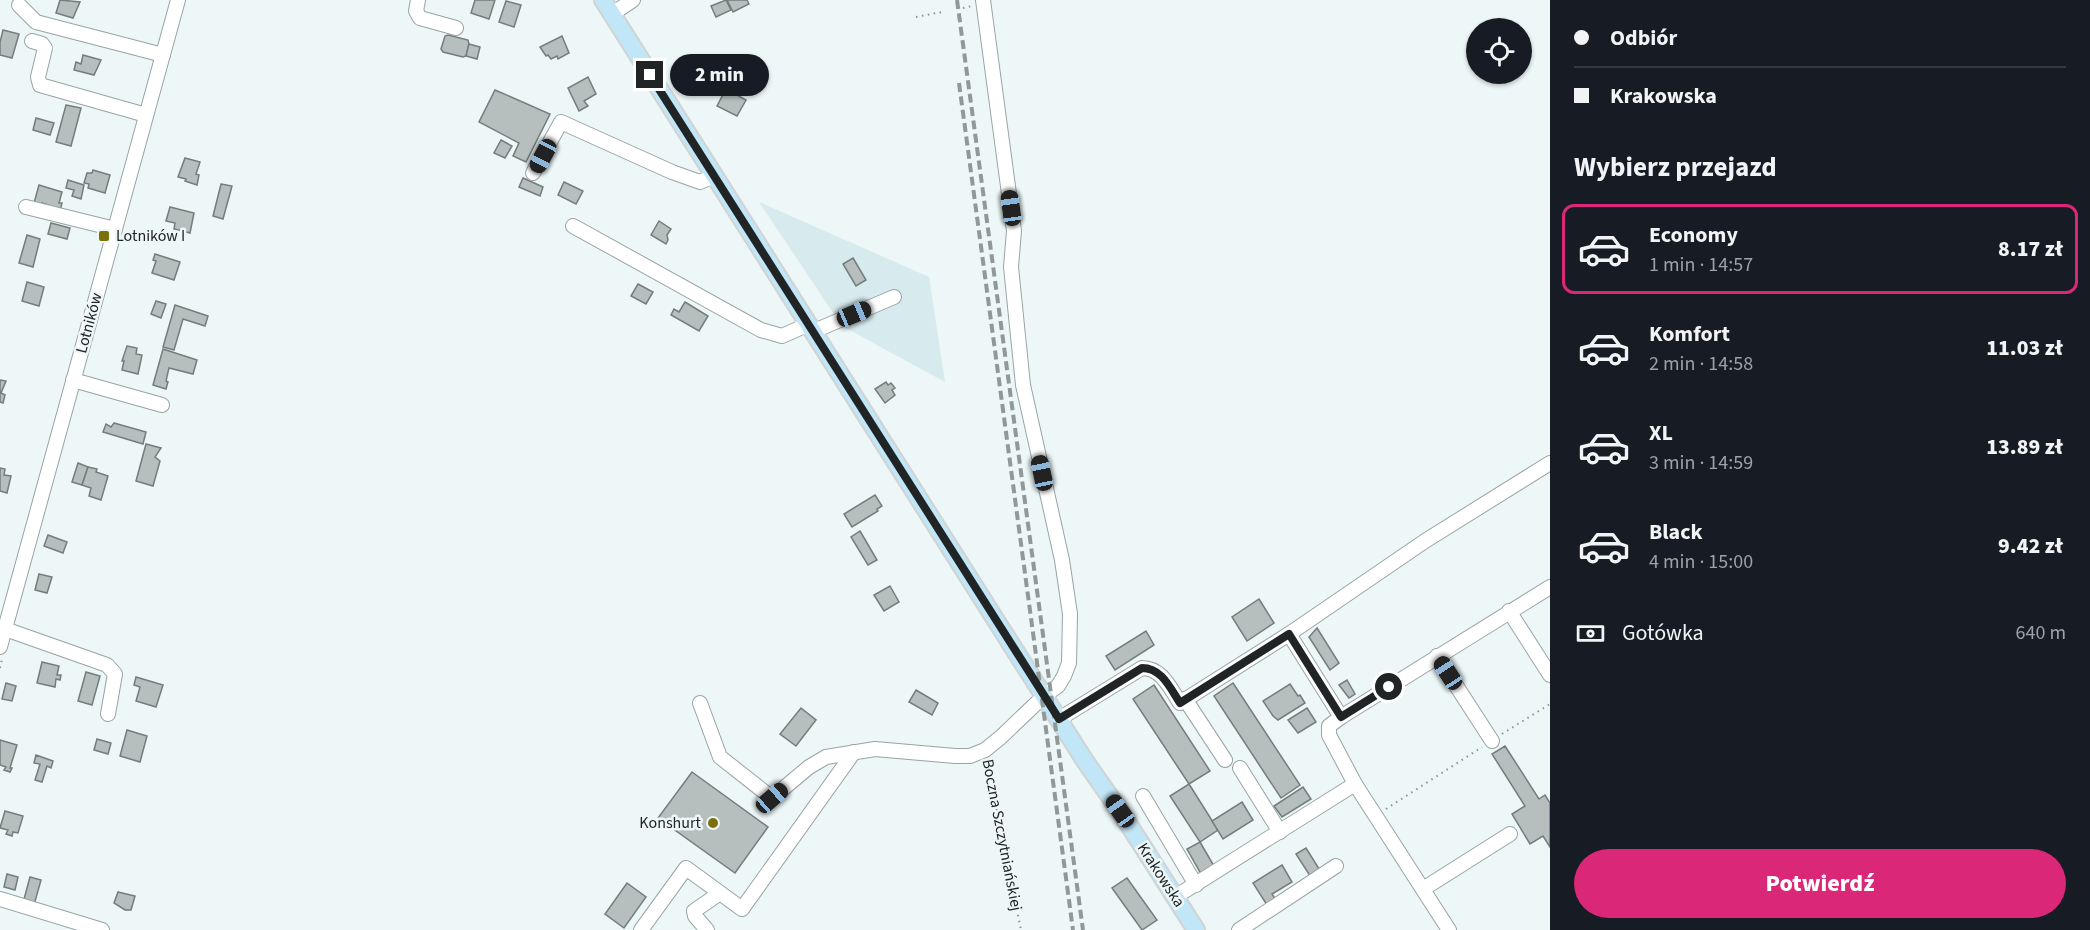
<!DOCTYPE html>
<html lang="pl">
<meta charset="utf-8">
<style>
body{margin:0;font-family:"Source Sans 3",sans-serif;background:#242831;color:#f1f3f6;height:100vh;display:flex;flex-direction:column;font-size:22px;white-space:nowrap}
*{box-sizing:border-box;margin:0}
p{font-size:20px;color:#9ea1a6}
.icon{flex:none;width:33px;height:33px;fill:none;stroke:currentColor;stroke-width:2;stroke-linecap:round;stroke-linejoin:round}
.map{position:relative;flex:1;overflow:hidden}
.side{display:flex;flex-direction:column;background:#171b24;width:540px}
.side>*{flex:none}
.guide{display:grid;align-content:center;height:132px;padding:0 24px;background:#171b24}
.tools{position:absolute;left:1466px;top:18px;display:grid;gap:12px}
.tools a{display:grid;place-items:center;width:66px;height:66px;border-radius:50%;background:#171b24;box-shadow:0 2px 4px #0004;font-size:30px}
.end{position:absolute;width:27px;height:27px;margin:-14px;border:8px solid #202424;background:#fff;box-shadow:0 0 0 3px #fff}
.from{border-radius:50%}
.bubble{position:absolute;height:42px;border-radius:21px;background:#171b24;box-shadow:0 2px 4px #0004;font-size:20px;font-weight:800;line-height:42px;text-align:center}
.car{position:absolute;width:18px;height:36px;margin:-18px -9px;border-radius:8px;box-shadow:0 0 4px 2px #0007;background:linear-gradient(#222 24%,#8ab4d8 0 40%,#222 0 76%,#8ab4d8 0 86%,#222 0)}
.guide b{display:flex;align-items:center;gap:21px;height:57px;font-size:22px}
.guide b+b{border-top:2px solid #363941}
.guide i{width:15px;height:15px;background:#f1f3f6}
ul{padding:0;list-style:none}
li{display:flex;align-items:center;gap:18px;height:90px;margin:0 12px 9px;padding:0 12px;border:3px solid transparent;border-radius:12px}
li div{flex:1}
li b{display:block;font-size:22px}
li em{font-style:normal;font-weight:800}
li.active{border-color:#db2777}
li>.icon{width:54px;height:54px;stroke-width:1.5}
h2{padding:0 24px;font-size:27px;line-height:72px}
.pay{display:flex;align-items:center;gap:15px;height:66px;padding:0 24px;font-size:22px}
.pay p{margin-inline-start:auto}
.cta{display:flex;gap:12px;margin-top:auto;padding:12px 24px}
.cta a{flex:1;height:69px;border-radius:36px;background:#db2777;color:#fff;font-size:24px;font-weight:800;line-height:69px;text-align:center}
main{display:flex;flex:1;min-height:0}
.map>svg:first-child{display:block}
</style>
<main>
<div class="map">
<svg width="1550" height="930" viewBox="0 0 1550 930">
<rect width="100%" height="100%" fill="#edf7f8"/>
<polygon fill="#d7eaed" points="759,202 929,277 945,382 842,326"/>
<g fill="#b6bfbe" stroke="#747d7c" stroke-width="1.5">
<polygon points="60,0 80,2 73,18 56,13"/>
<polygon points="475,0 495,0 489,19 471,13"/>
<polygon points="726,0 731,10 716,17 711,6"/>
<polygon points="727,0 747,0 749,4 733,12"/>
<polygon points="506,1 521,5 514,27 499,22"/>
<polygon points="3,30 19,34 12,58 0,55 0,42"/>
<polygon points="448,35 468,40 469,44 466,56 463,57 443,52 441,49 445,36"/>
<polygon points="562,36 569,53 558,59 557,56 551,59 548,55 546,56 540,47"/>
<polygon points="469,44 480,47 477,59 466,56"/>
<polygon points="83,55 101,60 94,75 74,70 76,62 81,64"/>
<polygon points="693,76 710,84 705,93 689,85"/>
<polygon points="588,77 596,94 584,101 588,106 579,111 568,88"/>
<polygon points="726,89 746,100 737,116 717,106"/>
<polygon points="495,90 550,114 526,162 513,156 519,143 479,122"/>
<polygon points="66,105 81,108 71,146 56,142"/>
<polygon points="36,118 54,123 50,135 33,130"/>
<polygon points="501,140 512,146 505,158 494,153"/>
<polygon points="185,158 200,162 196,174 199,175 197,185 185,181 186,179 178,177"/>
<polygon points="93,170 110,175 105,193 88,188 89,184 84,183 87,173 92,173"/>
<polygon points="523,178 543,187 540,196 519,187"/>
<polygon points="68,180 84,185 81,199 72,196 74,190 66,188"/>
<polygon points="564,182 583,191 576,204 558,195"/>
<polygon points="221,184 232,186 223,219 213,216"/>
<polygon points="39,185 62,192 59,203 62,203 60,211 48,207 48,205 42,203 41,205 34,203"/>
<polygon points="170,207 194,213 190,233 174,229 175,223 166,221"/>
<polygon points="659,221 671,229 667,235 668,240 666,244 651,235"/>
<polygon points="51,223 70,228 67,239 48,234"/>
<polygon points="27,235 40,239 33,267 19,263"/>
<polygon points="155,254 180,262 174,280 152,273 156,261 153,260"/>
<polygon points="853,258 866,280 856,286 843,264"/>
<polygon points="27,282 44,287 39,306 22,301"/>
<polygon points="638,284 653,292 646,304 631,296"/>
<polygon points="156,301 166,304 161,318 151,314"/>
<polygon points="685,302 708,316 699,331 671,315 674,309 679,312"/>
<polygon points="175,305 208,316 205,326 183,319 174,350 163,347"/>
<polygon points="127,346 137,348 136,354 142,355 138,374 122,370 124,361 122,361"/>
<polygon points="163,349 197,360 193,374 169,368 166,381 168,382 166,389 153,385"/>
<polygon points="0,380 6,381 1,393 5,395 3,403 0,402"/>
<polygon points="886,382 888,385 891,383 895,388 892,390 895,395 885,403 875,389"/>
<polygon points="114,423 146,432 143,444 103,432 106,424 111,427"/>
<polygon points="146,444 161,448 155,457 160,461 153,486 136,481"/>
<polygon points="78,463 88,467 82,485 72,482"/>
<polygon points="88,467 97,469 96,472 108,476 101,500 89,496 91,488 82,485"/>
<polygon points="0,468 5,469 4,475 11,476 7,493 0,491"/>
<polygon points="875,495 882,506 877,509 878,511 852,527 844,514"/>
<polygon points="860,531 877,560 868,565 851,537"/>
<polygon points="48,535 67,542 63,553 44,546"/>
<polygon points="39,574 52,577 47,593 35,590"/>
<polygon points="890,586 899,602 884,611 874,595"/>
<polygon points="1259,599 1274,623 1247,641 1232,617"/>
<polygon points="1317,628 1339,663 1330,670 1309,637"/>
<polygon points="1146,631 1154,645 1115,670 1106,656"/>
<polygon points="42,662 59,666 57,675 61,675 60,680 56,679 55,687 37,683"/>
<polygon points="86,672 100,676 92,705 78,701"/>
<polygon points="136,677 163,685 156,707 136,701 140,687 134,685"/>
<polygon points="1347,680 1355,694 1349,698 1339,685"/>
<polygon points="6,683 16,686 12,701 2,699"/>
<polygon points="1233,683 1300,785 1281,798 1214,696"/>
<polygon points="1290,684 1298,696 1300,695 1305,703 1278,720 1273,716 1263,701"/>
<polygon points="1154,685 1210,771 1189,784 1133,699"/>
<polygon points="916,690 938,703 932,715 909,702"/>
<polygon points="801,708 816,720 796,746 780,734"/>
<polygon points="1307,708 1316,722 1298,733 1288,720"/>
<polygon points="127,730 147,736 140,762 120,756"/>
<polygon points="97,739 111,743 108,754 94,750"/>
<polygon points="0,740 17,745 10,768 12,768 10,772 4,770 6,767 0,765"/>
<polygon points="1505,746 1539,799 1545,795 1550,803 1550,847 1543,836 1530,844 1512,814 1525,806 1492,754"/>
<polygon points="36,755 53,761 51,768 47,766 42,782 35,780 40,764 34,763"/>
<polygon points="692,772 768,827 735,873 658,818"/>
<polygon points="1189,784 1218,830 1200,842 1170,796"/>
<polygon points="1303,787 1311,799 1282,817 1274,806"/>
<polygon points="1242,802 1253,820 1223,839 1212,821"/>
<polygon points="5,811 23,816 18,833 13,832 12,836 6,834 8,830 0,828"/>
<polygon points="1200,842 1214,866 1201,874 1187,849"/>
<polygon points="1306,848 1321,872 1312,879 1296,854"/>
<polygon points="1282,865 1292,882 1272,894 1276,900 1267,905 1253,883"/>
<polygon points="7,874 18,877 15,890 4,887"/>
<polygon points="30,877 41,880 34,905 23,903"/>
<polygon points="1127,878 1157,920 1142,930 1112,888"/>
<polygon points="627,883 646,897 624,928 605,914"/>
<polygon points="118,892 135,896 131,910 125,910 114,903"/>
</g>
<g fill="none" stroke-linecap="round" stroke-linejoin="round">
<defs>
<g id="minor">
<polyline points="418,0 416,11 420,18 456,28"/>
<polyline points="19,5 36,22 163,55"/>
<polyline points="612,14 633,0"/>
<polyline points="32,41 42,44 45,48 38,77 40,85 146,115"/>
<polyline points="533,173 561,122 672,172 700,182 714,176"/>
<polyline points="26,207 115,229"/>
<polyline points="573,226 761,330 782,336 809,324"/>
<polyline points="814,331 894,297"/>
<polyline points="73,380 162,405"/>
<polyline points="1509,611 1550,675"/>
<polyline points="5,629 107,665 115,674 108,714"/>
<polyline points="1289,634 1341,717 1329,726 1329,735 1355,784 1449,930"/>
<polyline points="0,647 178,0"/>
<polyline points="1437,656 1492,741"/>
<polyline points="1185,699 1225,760"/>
<polyline points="700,703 720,757 772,798 809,767 826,757 875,749 955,756 970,756 985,750 1001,737 1045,695 1058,686 1064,676 1069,663 1070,614 1062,560 1023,385 1011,267 1014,231 983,0"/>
<polyline points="1341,717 1550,587"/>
<path d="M1059 719 1142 668C1162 668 1170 688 1180 703L1289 634 1425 541 1550 463"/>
<polyline points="1240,768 1280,832"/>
<polyline points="1143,796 1196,885"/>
<polyline points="1423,889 1510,834"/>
<polyline points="1175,897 1355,784"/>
<polyline points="0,899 102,930"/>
<polyline points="641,930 686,868 742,909 854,752"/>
<polyline points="707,930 695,916 694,911 720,893"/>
<polyline points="1239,930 1336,866"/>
</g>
<polyline id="major" points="603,0 1085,761 1120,811 1196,930"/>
</defs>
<use href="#minor" stroke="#9aa3a5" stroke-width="16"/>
<use href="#major" stroke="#d2d3d3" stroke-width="20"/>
<g stroke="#8c9394" stroke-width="2" stroke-dasharray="1.5 4.5" stroke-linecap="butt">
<polyline points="963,8 972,6"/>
<polyline points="916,17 942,12"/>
<polyline points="0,668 2,659"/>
<polyline points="1502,734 1550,704"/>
<polyline points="987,762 1021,930"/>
<polyline points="1386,809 1482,747"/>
</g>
<use href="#minor" stroke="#fff" stroke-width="14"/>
<use href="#major" stroke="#c0e6f8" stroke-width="16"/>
<g stroke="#909898" stroke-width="4" stroke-dasharray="9 4.5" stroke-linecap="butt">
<polyline points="957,0 1083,930"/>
<polyline points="959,83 1073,930"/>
</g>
</g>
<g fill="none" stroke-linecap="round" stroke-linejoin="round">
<path stroke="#202424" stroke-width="8" d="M650 75 1059 719 1142 668C1162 668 1170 688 1180 703L1289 634 1341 717 1389 687"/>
</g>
<g fill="#7b6f0c" stroke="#edf7f8" stroke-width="2">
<rect x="98" y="230" width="12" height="12" rx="3"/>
<circle cx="713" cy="823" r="6"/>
</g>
<g text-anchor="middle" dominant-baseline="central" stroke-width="5" stroke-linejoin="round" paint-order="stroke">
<g font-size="16" fill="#202424" stroke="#edf7f8" text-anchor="start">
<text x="116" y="236">Lotników I</text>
<text x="701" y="823" text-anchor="end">Konshurt</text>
</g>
<g font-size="16" fill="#202424" stroke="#edf7f8">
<text transform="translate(89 323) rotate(-75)">Lotników</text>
<text transform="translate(1002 835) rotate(79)">Boczna Szczytniańskiej</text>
<text transform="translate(1161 875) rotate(57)">Krakowska</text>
</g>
</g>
</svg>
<div class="tools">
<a><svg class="icon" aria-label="locate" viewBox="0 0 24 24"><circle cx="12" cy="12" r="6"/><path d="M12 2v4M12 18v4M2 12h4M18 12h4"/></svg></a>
</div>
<i class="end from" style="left:1389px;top:687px"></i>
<i class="end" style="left:650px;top:75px"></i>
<div class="bubble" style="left:670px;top:54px;width:99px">2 min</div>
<i class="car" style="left:543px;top:156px;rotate:208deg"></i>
<i class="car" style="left:1011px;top:208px;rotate:352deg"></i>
<i class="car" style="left:854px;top:314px;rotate:67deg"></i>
<i class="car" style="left:1042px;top:473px;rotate:348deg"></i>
<i class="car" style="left:1448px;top:673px;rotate:327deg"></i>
<i class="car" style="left:772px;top:798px;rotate:49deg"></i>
<i class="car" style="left:1120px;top:811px;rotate:325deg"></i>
</div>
<section class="side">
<div class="guide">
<b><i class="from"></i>Odbiór</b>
<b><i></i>Krakowska</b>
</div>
<h2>Wybierz przejazd</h2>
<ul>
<li class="active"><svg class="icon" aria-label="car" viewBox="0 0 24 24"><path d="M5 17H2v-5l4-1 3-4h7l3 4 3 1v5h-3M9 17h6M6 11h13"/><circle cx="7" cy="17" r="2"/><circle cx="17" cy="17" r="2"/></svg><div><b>Economy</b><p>1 min · 14:57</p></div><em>8.17 zł</em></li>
<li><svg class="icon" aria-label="car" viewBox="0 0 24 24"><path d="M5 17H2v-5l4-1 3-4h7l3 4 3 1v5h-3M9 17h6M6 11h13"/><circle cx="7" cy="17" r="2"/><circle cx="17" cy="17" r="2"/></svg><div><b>Komfort</b><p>2 min · 14:58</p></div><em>11.03 zł</em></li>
<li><svg class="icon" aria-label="car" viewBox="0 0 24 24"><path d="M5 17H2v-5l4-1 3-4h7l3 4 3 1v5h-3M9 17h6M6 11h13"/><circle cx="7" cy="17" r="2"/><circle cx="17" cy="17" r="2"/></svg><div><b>XL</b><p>3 min · 14:59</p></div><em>13.89 zł</em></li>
<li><svg class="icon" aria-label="car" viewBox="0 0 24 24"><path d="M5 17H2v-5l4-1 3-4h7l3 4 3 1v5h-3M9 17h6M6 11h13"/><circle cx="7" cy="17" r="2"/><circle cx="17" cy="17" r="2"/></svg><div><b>Black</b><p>4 min · 15:00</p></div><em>9.42 zł</em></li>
</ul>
<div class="pay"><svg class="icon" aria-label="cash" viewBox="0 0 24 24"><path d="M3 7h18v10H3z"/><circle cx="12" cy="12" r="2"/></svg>Gotówka<p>640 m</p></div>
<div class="cta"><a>Potwierdź</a></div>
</section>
</main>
